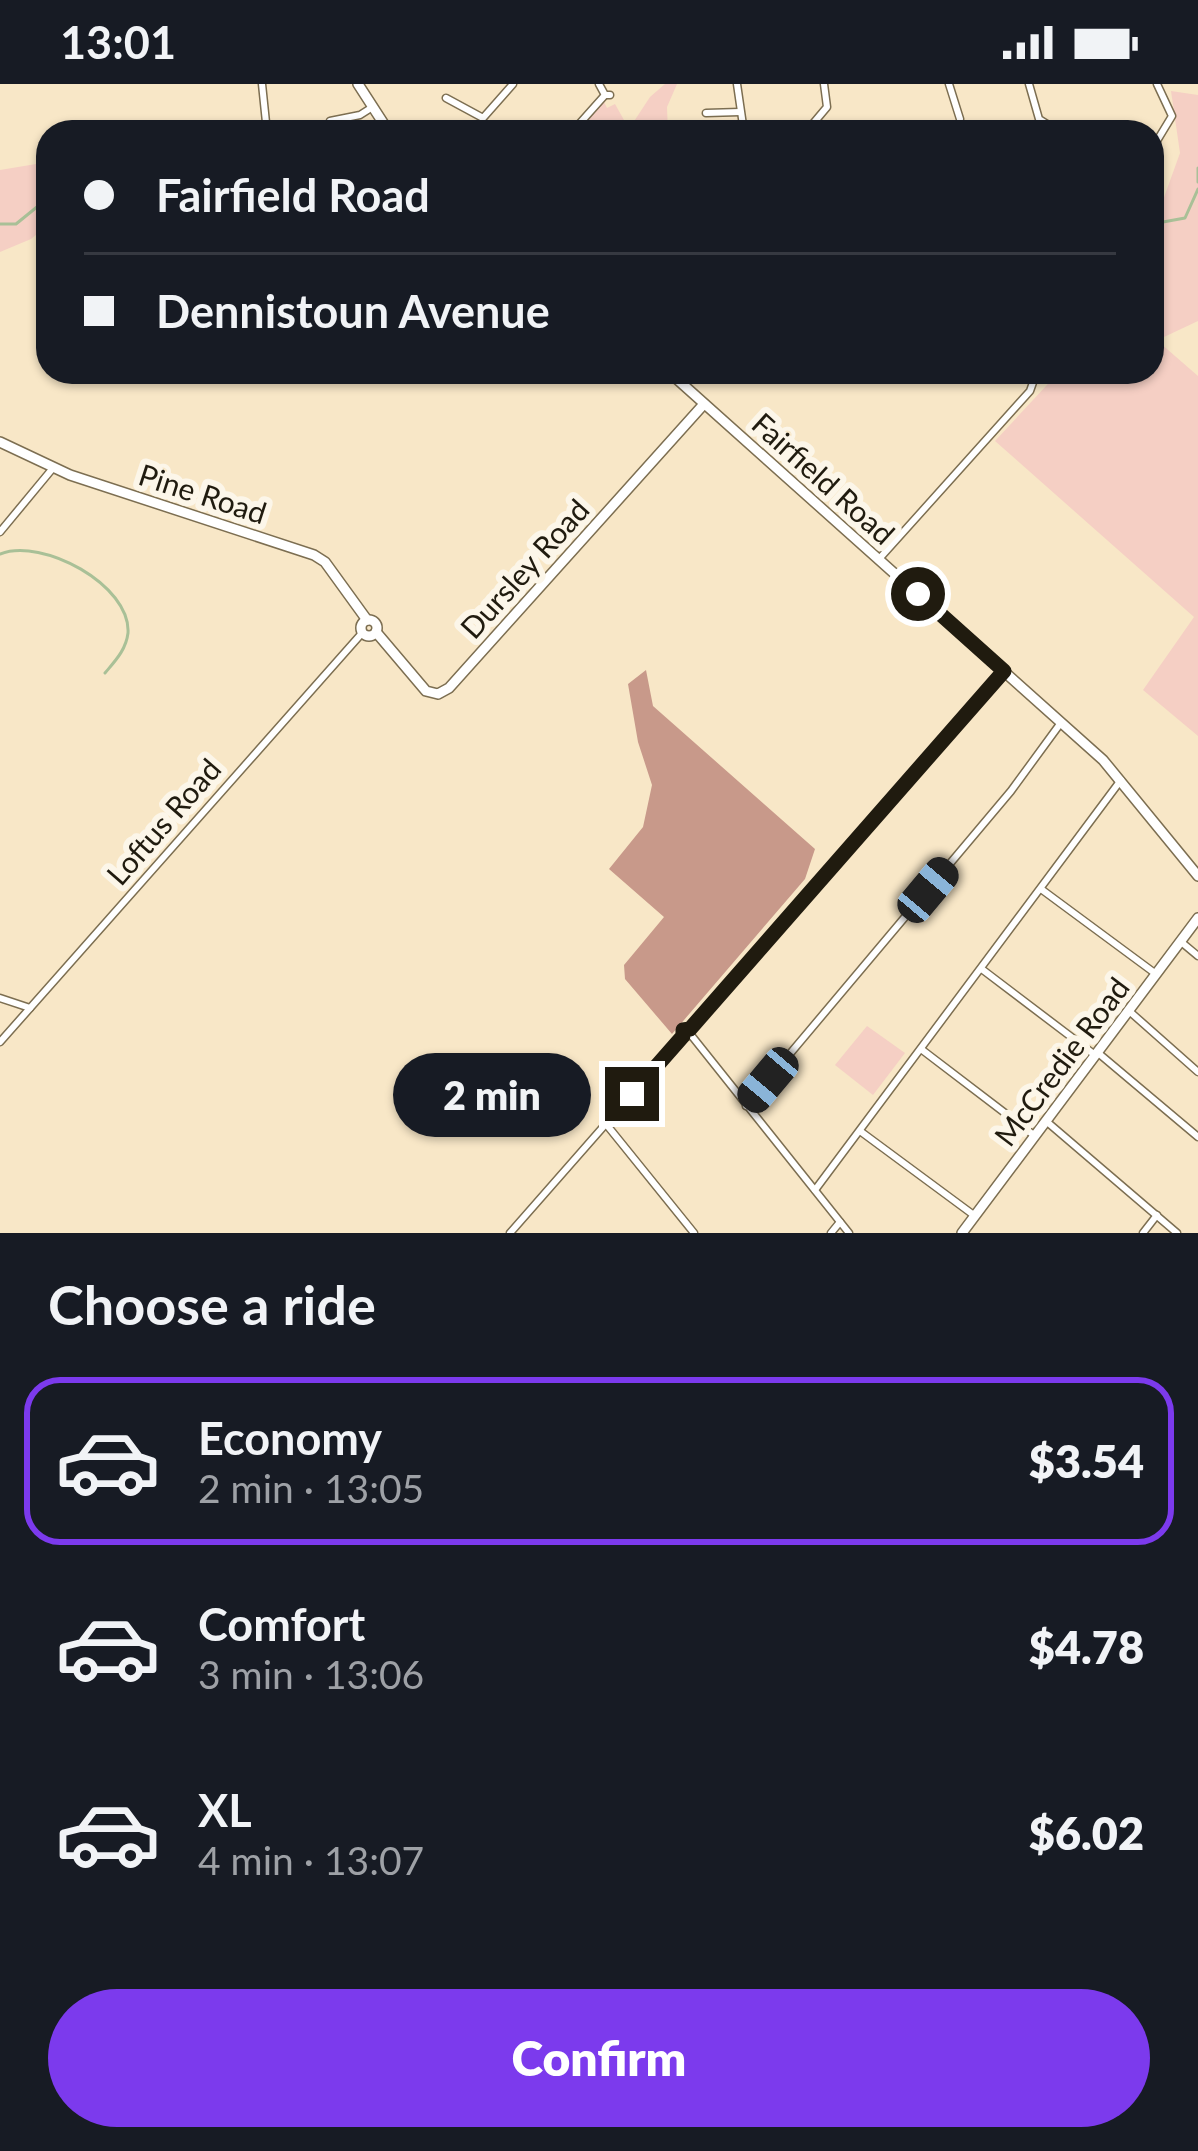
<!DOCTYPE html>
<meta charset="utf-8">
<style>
body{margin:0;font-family:Lato,sans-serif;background:#242831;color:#f1f3f6;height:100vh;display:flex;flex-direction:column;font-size:45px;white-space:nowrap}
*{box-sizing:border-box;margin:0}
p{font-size:39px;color:#9ea1a6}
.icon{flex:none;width:66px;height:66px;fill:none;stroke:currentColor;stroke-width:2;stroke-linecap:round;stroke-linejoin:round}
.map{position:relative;height:1149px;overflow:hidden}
.side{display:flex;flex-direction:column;background:#171b24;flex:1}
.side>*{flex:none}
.top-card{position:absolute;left:36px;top:36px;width:1128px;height:264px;border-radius:36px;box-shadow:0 3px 9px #0004;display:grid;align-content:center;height:264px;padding:0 48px;background:#171b24}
.end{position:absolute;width:54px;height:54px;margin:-27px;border:15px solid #201b0f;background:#fff;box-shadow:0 0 0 6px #fff}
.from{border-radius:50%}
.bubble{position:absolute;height:84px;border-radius:42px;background:#171b24;box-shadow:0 3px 9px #0004;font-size:39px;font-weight:800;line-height:84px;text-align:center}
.car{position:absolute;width:36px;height:72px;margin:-36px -18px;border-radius:15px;box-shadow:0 0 9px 3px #0007;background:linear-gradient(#222 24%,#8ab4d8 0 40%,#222 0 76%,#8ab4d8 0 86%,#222 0)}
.top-card b{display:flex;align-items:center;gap:42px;height:114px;font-size:45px}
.top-card b+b{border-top:3px solid #363941}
.top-card i{width:30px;height:30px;background:#f1f3f6}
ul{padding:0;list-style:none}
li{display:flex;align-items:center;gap:36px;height:168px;margin:0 24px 18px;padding:0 24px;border:6px solid transparent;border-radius:36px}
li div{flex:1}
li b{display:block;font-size:45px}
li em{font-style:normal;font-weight:800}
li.current{border-color:#7c3aed}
li>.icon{width:108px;height:108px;stroke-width:1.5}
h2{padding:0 48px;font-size:54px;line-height:144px}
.button{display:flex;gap:24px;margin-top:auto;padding:24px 48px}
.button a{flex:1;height:138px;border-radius:72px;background:#7c3aed;color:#fff;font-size:48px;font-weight:800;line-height:138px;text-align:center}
.status{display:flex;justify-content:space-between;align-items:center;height:84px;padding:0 60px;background:#171b24;direction:ltr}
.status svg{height:33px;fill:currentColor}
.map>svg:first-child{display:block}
</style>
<div class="status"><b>13:01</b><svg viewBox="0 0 49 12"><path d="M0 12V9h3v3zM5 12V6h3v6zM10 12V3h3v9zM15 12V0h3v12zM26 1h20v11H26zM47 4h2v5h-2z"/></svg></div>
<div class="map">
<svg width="1198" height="1149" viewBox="0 0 1198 1149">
<rect width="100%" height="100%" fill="#f8e7c7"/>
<g fill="#f5cfc4">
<polygon points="665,0 677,0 667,23 668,48 576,48 604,18 607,24 615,20 629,45 650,13"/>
<polygon points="1171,7 1198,11 1198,237 1164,253 1152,243 1152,122 1162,119 1180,69"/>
<polygon points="48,78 48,141 31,155 0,168 0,86"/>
<polygon points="1152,252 1198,292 1198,652 1143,606 1194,533 995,357 1059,288 1152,288"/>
<polygon points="867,942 905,969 873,1011 835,981"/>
</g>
<polygon fill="#c8998a" points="646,586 653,622 815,765 805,795 672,950 625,895 624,881 664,833 609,785 643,743 652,701 638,658 628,600"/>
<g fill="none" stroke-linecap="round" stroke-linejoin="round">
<g stroke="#a9c097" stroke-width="3">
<polyline points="1198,84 1198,98"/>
<polyline points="0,140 16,140 48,114"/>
<polyline points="1152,140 1185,134 1198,105"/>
<path d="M0 470C42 453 131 501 128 549 126 566 115 577 105 589"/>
</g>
<defs>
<g id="street">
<polyline points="262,0 267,48"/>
<polyline points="599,0 605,11 610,11"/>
<polyline points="737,0 744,48"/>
<polyline points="949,0 960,35"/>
<polyline points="1029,0 1039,35 1060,48"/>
<polyline points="446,14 483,34 513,0"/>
<polyline points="706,29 740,28"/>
<polyline points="330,37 360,31 371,24"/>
<polyline points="572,48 605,11"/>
<polyline points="806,48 827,23 824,0"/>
<polyline points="1152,65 1172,32 1157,0"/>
<polyline points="0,448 53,384"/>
<polyline points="879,475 1030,307 1036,290"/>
<polyline points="1041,805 1156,890"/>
<polyline points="1180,857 1198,872"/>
<polyline points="983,886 1095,971"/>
<polyline points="0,914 30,924"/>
<polyline points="1128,926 1198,988"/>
<polyline points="690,945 1004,587"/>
<polyline points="691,951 849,1149"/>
<polyline points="0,958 363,548"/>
<polyline points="921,965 1035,1052"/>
<polyline points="1097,968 1198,1053"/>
<polyline points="746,1022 1011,707 1060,640"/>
<polyline points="1046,1037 1177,1149"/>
<polyline points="606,1040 694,1149"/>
<polyline points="860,1047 975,1132"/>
<polyline points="815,1106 1121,696"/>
<polyline points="510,1149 683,952 690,952 690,945 683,946 683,952"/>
<polyline points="831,1149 840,1138"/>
<polyline points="1143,1149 1157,1131"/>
</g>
<g id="secondary">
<polyline points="358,0 389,48"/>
<polyline points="669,288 1103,676 1198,792"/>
<polyline points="0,358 70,391 314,471 325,478 367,536"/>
<circle cx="369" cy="544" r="8"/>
<polyline points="376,548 426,607 438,610 449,604 704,320"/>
<polyline points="962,1149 1198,834"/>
</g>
</defs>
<use href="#street" stroke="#7c6e51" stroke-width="9"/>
<use href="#secondary" stroke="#7c6e51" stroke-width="12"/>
<use href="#street" stroke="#fff" stroke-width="6"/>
<use href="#secondary" stroke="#fff" stroke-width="9"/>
</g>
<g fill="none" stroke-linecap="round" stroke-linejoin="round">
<polyline stroke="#201b0f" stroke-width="15" points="632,1010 683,952 683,946 690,945 1004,587 918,510"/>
</g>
<g text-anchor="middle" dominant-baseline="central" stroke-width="12" stroke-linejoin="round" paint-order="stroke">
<g font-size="30" fill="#201b0f" stroke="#fcf6e9">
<text transform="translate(824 394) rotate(42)">Fairfield Road</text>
<text transform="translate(203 409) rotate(18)">Pine Road</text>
<text transform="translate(524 484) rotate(-48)">Dursley Road</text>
<text transform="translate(163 737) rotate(-49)">Loftus Road</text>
<text transform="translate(1061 977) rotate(-53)">McCredie Road</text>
</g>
</g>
</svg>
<i class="end from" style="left:918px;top:510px"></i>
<i class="end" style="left:632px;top:1010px"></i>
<div class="bubble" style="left:393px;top:969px;width:198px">2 min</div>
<i class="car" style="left:928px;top:806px;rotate:40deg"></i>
<i class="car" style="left:768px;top:996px;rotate:220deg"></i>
<div class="top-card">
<b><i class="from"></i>Fairfield Road</b>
<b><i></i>Dennistoun Avenue</b>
</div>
</div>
<section class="side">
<h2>Choose a ride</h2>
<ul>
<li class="current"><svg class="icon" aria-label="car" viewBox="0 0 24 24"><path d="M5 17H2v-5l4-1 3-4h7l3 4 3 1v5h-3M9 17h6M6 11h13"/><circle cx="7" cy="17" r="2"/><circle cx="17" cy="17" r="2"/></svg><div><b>Economy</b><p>2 min · 13:05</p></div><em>$3.54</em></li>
<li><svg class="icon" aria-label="car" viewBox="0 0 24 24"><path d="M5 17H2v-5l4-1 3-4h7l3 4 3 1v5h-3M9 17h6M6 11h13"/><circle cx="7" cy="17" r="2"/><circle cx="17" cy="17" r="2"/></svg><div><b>Comfort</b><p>3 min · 13:06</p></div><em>$4.78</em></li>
<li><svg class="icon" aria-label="car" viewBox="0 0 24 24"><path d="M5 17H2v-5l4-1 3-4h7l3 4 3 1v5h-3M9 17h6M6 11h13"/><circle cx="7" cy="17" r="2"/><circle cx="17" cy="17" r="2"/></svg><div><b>XL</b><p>4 min · 13:07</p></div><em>$6.02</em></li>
</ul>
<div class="button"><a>Confirm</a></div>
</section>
